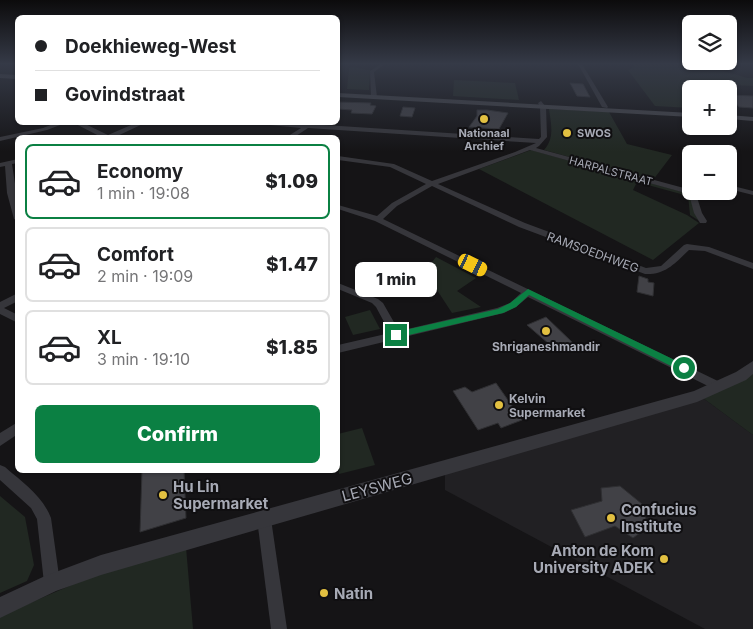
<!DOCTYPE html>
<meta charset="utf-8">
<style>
body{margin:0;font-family:Inter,sans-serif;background:#f6f6f6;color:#202124;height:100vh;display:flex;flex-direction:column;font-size:19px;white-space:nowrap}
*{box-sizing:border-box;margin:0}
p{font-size:16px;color:#757577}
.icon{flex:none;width:28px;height:28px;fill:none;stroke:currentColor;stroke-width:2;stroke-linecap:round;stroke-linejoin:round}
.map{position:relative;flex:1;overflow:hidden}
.details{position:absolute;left:15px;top:135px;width:325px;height:338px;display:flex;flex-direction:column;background:#fff;border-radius:8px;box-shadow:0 1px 4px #0004}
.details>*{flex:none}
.hud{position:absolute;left:15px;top:15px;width:325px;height:110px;border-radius:8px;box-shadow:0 1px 4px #0004;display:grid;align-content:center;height:110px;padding:0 20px;background:#fff}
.buttons{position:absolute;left:682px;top:15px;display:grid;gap:10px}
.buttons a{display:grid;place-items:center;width:55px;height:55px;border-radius:8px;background:#fff;box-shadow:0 1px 4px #0004;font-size:25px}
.end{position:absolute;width:22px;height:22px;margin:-11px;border:6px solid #0b8043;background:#fff;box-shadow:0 0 0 2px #fff}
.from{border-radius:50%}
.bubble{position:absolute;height:35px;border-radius:8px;background:#fff;box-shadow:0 1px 4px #0004;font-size:16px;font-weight:800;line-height:35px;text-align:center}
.car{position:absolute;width:15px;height:30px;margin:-15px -8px;border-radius:6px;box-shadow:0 0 4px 1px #0007;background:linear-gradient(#f5c518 24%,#345 0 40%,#f5c518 0 76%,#345 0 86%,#f5c518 0)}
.hud b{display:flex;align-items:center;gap:18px;height:48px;font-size:19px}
.hud b+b{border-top:1px solid #e0e0e0}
.hud i{width:12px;height:12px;background:#202124}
ul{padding:9px 0 0;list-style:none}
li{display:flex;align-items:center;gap:15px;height:75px;margin:0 10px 8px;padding:0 10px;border:2px solid #e0e0e0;border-radius:8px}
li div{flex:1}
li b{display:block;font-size:19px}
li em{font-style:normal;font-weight:800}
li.current{border-color:#0b8043}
li>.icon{width:45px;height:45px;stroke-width:1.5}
.button{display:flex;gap:10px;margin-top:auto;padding:10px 20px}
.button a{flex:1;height:58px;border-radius:8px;background:#0b8043;color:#fff;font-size:20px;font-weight:800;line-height:58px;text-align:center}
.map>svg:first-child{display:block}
</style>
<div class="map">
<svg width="753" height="629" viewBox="0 0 753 629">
<rect width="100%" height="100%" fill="#151416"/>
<polygon fill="#212023" points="703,398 753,435 753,629 705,629 445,490 445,472"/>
<g fill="#212822">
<polygon points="629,64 701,64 747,78 753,78 753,86 711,84 700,85 703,89 691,89 691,108 655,106 628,70 636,66"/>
<polygon points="353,67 370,70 369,90 347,89 349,68"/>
<polygon points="454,80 515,83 519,100 453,96"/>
<path d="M549 109 609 112 627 144 672 155 653 180 544 150C555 138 551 124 549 109Z"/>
<polygon points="531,150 690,194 692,198 695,214 704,224 690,215 688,196 637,182 633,190 687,215 699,223 653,260 479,169"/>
<polygon points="436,257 476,278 457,291 481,307 452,313 437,290 414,292 412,288"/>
<polygon points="370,310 380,329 353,335 345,317"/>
<polygon points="753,372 753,435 703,398"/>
<polygon points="362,428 375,465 339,474 338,466 338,434"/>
<polygon points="0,496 25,517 34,565 27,581 0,593"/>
<polygon points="186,547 193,629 0,629 0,616 90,577"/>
</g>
<g fill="#414146" stroke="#2f2f32">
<polygon points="570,83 583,84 590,97 577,96"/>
<polygon points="729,95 753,96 753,108 739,107"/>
<polygon points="338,102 371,103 370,105 376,106 372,114 351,113 352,110 338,109"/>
<polygon points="403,107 415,108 412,117 400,116"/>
<polygon points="477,110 487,110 508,113 499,129 469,127 477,116"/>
<polygon points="639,276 648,279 648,282 654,283 653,296 637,292"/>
<polygon points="546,317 573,343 556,350 527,325"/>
<polygon points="496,383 522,420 501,428 498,423 478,430 453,391 465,387 472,392"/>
<polygon points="146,470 184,470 186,518 140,532 142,471"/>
<polygon points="620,486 642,504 648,527 633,538 615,526 585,537 571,510 602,501 601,488"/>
</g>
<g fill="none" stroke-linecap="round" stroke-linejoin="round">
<g fill="#36363b" fill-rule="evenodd">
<polygon points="381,64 385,64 374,72 377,97 374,99 371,97 370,71"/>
<polygon points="578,64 582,64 608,107 607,108 602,107"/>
<path d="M541 101 546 107 547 137 539 146 536 148 695 191 702 213 707 221 706 223H700L694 213 689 194 530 150 438 184 525 223 646 268 661 266 684 245 687 244 709 247 753 263V269L705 251 689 250C675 263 666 275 645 274L519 227 432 186 397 206 383 219 722 383 724 386 722 389 718 391 714 389 528 297 516 307 504 313 338 353V345L390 333 376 307 372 303 338 289V283L378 299 383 303 399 331 497 308 510 303 521 293 375 221 338 209V205L377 216 392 203 426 184 390 167 338 160V156L394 164 432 181 515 152 536 143 308 128 293 138H285L301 128 239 122H278L539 139 541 137 540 107 538 103Z"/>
<polygon points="58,122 68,122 47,130 0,141 0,137 43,128"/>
<polygon points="72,122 81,122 108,135 138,122 147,122 113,138 103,138"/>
<polygon points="18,159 18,163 12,164 18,203 18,221 14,219 7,193 5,166 0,167 0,163"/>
<polygon points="729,185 753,191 753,195 729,189"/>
<polygon points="18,293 18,301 4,308 18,315 18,323 0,314 0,302"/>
<polygon points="18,422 18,434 0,446 0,433"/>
<path d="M0 465 5 467C23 483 42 495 51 518L60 583 58 589 52 591 46 589 44 583 37 519 31 508 0 480Z"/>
<polygon points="264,512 269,514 271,519 287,629 271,629 257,519 259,514"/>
</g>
<polygon fill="#36363b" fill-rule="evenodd" points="753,361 753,374 746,380 697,402 101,575 56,591 0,618 0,597 45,576 101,555 694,391 736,372"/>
<g fill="#44454a" fill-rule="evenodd">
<polygon points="0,74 18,75 18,79 0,78"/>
<polygon points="338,93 691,113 691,117 338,97"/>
<polygon points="729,115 753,117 753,121 729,119"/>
</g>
</g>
<linearGradient id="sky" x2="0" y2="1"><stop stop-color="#0c0b0c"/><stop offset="0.42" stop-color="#353a47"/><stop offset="1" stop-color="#353a47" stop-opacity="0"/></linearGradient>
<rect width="753" height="152" fill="url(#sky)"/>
<polygon fill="#0b8043" points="528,289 687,366 688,368 687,371 681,371 529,295 516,307 503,313 396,338 392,335 396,332 498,309 510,303"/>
<g fill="#e2c041" stroke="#100f11" stroke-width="2">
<circle cx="484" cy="119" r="5"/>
<circle cx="567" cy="133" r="5"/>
<circle cx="546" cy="331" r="5"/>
<circle cx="499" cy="405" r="5"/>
<circle cx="163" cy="495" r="5"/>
<circle cx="611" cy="518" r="5"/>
<circle cx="664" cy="559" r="5"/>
<circle cx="324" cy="593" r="5"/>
</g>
<g text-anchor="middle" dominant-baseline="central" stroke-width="4" stroke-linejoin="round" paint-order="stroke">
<g font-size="11" font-weight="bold" fill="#a7aab5" stroke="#100f11">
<text x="484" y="133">Nationaal<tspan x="484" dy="13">Archief</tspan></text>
<text x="577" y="133" text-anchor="start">SWOS</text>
</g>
<g font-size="11" fill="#a7aab5" stroke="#100f11">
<text transform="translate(611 171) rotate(15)">HARPALSTRAAT</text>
</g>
<g font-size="12" fill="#a7aab5" stroke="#100f11">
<text transform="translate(593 252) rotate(20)">RAMSOEDHWEG</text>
</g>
<g font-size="12" font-weight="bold" fill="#a7aab5" stroke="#100f11">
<text x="546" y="346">Shriganeshmandir</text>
<text x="509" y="398" text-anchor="start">Kelvin<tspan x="509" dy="14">Supermarket</tspan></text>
</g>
<g font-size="15" font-weight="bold" fill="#a7aab5" stroke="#100f11" text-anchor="start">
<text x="173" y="486">Hu Lin<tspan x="173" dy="17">Supermarket</tspan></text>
<text x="621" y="509">Confucius<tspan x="621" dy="17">Institute</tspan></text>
<text x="654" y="550" text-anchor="end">Anton de Kom<tspan x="654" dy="17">University ADEK</tspan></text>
<text x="334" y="593">Natin</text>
</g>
<g font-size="15" fill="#a7aab5" stroke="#100f11">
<text transform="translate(377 487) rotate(-15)">LEYSWEG</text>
</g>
</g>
</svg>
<div class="buttons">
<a><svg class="icon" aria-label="layers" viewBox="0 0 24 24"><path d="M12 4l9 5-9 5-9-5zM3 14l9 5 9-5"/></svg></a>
<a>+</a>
<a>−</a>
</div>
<i class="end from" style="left:684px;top:368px"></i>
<i class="end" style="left:396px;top:335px"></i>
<div class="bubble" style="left:355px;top:262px;width:82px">1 min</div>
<i class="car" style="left:473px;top:265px;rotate:116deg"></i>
<div class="hud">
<b><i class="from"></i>Doekhieweg-West</b>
<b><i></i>Govindstraat</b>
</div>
<section class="details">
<ul>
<li class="current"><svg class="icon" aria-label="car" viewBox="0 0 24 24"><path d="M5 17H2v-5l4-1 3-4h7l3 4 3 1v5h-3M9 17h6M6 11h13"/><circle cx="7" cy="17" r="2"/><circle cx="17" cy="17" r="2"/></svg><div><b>Economy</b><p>1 min · 19:08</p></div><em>$1.09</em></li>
<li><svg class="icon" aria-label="car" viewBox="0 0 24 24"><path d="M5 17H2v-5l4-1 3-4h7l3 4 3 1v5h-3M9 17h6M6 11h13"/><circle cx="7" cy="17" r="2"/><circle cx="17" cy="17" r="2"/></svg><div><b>Comfort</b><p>2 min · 19:09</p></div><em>$1.47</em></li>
<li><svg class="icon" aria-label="car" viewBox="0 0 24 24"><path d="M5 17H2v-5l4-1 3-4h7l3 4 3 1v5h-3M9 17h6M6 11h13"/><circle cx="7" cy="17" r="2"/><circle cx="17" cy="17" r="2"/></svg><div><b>XL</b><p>3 min · 19:10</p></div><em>$1.85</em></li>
</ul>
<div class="button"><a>Confirm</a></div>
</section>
</div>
